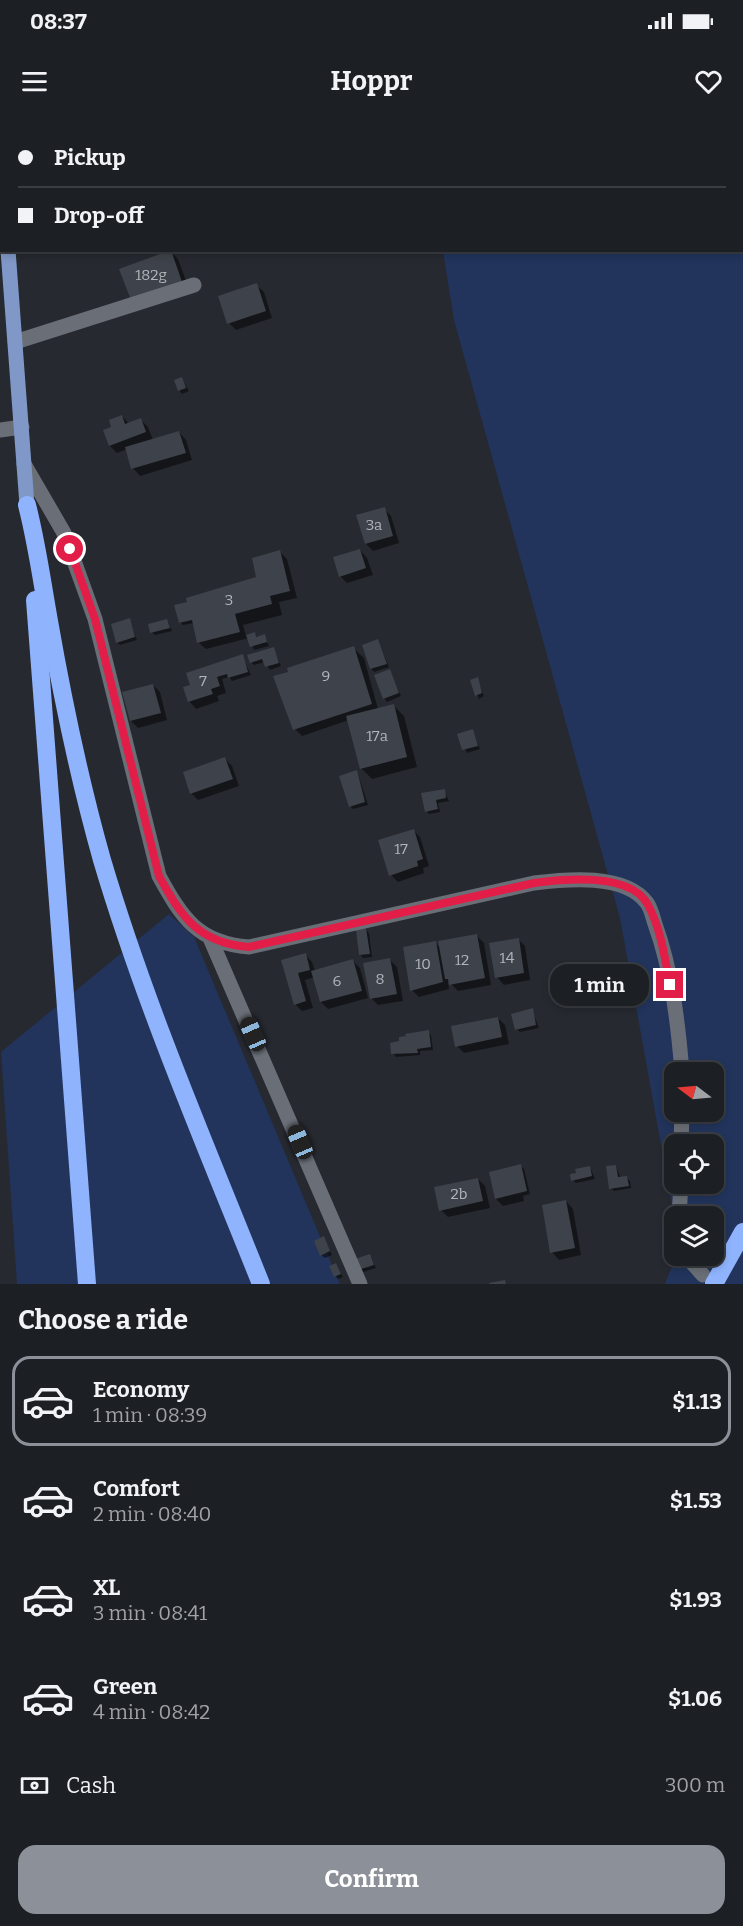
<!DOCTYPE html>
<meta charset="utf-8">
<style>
body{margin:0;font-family:Bitter,serif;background:#25272c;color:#f1f3f6;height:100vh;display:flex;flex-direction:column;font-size:22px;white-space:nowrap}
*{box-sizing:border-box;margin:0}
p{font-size:20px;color:#a0a2a6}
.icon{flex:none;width:33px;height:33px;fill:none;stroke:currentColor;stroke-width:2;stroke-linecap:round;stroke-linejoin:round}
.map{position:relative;height:1164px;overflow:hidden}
.side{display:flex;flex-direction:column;background:#1c1f24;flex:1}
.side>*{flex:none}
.hud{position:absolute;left:0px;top:0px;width:744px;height:132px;box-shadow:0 3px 9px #0003,0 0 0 2px #3a3d41;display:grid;align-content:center;height:132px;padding:0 18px;background:#1c1f24}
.needle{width:39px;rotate:286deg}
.tools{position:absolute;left:664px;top:942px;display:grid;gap:12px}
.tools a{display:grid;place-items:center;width:60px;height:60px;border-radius:12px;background:#1c1f24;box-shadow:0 3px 9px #0003,0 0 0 2px #3a3d41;font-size:30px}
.end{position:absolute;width:27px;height:27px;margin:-14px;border:8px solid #e11d48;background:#fff;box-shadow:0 0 0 3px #fff}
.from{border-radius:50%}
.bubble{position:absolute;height:42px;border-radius:18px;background:#1c1f24;box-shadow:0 3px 9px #0003,0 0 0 2px #3a3d41;font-size:20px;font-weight:700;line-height:42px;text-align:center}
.car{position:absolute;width:18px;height:36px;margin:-18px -9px;border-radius:8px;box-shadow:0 0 4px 2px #0007;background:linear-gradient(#222 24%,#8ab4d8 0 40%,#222 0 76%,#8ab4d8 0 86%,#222 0)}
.hud b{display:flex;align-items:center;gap:21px;height:57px;font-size:22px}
.hud b+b{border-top:2px solid #3a3d41}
.hud i{width:15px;height:15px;background:#f1f3f6}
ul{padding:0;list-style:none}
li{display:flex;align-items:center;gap:18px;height:90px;margin:0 12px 9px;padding:0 6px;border:3px solid transparent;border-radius:18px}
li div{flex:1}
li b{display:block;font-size:22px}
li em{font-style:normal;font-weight:700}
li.selected{border-color:#8c9099}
li>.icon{width:54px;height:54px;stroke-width:1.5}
h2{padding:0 18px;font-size:27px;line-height:72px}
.pay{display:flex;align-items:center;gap:15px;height:66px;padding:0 18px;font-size:22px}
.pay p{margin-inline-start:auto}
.action{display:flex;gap:12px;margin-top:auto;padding:12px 18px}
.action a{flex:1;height:69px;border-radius:18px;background:#8c9099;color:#fff;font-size:24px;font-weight:700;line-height:69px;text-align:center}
.status{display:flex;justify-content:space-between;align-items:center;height:42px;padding:0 30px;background:#1c1f24;direction:ltr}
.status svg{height:16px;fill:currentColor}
header{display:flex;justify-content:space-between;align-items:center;height:78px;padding:0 18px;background:#1c1f24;font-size:27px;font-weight:700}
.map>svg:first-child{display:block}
</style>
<div class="status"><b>08:37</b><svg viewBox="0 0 49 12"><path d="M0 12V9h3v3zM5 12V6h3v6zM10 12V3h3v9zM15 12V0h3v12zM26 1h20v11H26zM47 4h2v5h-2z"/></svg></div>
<header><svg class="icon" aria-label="menu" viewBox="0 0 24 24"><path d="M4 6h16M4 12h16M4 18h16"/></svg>Hoppr<svg class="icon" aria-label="heart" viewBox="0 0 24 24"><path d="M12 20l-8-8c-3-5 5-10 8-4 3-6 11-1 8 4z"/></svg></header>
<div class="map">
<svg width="743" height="1164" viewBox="0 0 743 1164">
<rect width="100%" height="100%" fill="#262930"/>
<g fill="#22345c" fill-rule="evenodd">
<path d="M424 0H743V1164H665L676 1136H714V1096H675V1102L620 798 454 200 443 131 742 130V2ZM675 952H714V992H675ZM675 1024H714V1064H675Z"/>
<polygon points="169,794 194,817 340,1164 17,1164 1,932"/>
</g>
<g fill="#0007">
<polygon points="188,0 212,0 213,2 189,2"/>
<polygon points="254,0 343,0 344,2 254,2"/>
<polygon points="171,132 178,139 189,169 139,187"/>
<polygon points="256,165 264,172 272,198 236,210 229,203"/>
<polygon points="182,259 189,271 182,274 179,270"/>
<polygon points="122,296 129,304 141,300 148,307 153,320 179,312 186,320 192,340 140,356 133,348 127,329 117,333 110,326 113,308"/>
<polygon points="384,389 391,396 399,423 373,431 366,424"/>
<polygon points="360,430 367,438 373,455 347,463 340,456"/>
<polygon points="280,432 287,439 297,478 279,482 282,495 243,505 246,516 254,514 258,518 264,516 269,526 254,530 249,518 206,529 198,522 194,503 183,505 180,502 259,458"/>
<polygon points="129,500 137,520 120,525 117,522"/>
<polygon points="167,500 172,511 155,515 152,512"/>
<polygon points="378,521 389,547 374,552 371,548"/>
<polygon points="273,528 281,546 270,550 265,542 254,545 251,542"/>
<polygon points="353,528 364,538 378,589 393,585 404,596 417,647 372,659 361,648 349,600 302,616 295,609"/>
<polygon points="242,536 251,555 232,561 229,557 222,559 226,573 217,576 219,581 196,589 189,581 185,568"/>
<polygon points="389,551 401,576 387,582 384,578"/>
<polygon points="477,559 484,576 479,579 472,561"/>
<polygon points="153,565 160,572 167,600 138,608 131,601"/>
<polygon points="472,611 480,629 467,633 459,615"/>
<polygon points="225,639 232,646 239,666 198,680 191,673"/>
<polygon points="357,651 368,685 353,689 350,686"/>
<polygon points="444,671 449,681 438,683 440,692 429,694 426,691"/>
<polygon points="413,710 420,717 429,746 423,748 424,753 398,762 391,755"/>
<polygon points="366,810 369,813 372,837 363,838 360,834"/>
<polygon points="476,815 484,823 491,865 458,871 448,861 449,869 419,877 412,870 435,823 441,828"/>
<polygon points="518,819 525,826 530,860 504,865 497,857"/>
<polygon points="305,834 312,842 315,851 353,841 360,848 368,878 328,889 321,882 315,857 305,860 313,888 302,891 295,884 283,841"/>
<polygon points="390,840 397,847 403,881 378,885 371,878"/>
<polygon points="532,890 539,908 520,912 516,909"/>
<polygon points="498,898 505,905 509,924 464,933 457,926"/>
<polygon points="428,912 431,915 433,930 420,931 420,935 396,937 393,933"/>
<polygon points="521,1046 524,1049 530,1074 523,1076 524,1081 503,1086 496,1079"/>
<polygon points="616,1046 621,1059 627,1058 630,1061 631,1068 614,1071 611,1068"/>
<polygon points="590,1047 595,1059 576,1063 573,1060"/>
<polygon points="478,1059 485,1066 490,1088 448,1097 441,1090"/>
<polygon points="566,1081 573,1089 581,1135 559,1140 552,1132"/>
<polygon points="323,1118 332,1135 325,1138 321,1135"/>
<polygon points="370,1136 376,1148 363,1152 360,1149"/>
<polygon points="336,1145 343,1157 338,1159 335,1156"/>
</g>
<g fill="#3e424a">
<polygon points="171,130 182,162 131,180 119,149"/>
<polygon points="257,163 266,191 227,204 218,176"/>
<polygon points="182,257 186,268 178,271 174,260"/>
<polygon points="122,295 125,304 141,298 146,312 109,326 103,310 111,307 109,300"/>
<polygon points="179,311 186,333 131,349 125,327"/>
<polygon points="385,387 393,416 365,424 356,395"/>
<polygon points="360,429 366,448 339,457 333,437"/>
<polygon points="280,430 290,471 270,476 272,484 235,494 240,512 197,523 192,500 179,503 174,485 187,482 186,478 256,457 252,438"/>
<polygon points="130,498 135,517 116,523 111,504"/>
<polygon points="167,499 170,508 150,513 148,504"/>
<polygon points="255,512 256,517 265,514 267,522 250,527 246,515"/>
<polygon points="378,519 387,544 370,549 362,525"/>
<polygon points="354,526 372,584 293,610 273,556 288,552 287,548"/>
<polygon points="274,527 279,543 265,547 262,539 250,543 247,535"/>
<polygon points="243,534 248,552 228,558 227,554 217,557 220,566 211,569 213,574 188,582 183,567 190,565 186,553"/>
<polygon points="390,549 399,573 383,579 374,555"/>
<polygon points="478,557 482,573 475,576 470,560"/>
<polygon points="153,564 161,593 130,601 122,572"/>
<polygon points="394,584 407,637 360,649 346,596"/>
<polygon points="473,609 478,626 462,630 457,614"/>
<polygon points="225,637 233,659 190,674 183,652"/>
<polygon points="357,650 365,682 349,687 339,656"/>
<polygon points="445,669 446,678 436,680 438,689 425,692 421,673"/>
<polygon points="414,709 423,739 417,741 418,746 389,756 378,720"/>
<polygon points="366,808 370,834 359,835 356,810"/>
<polygon points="477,814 485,858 449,865 448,859 445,859 438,821"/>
<polygon points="519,818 524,853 495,858 489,823"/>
<polygon points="436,821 443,862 410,871 403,827"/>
<polygon points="306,833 310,850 298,853 306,881 294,885 281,840"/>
<polygon points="390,838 397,874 370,879 363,843"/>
<polygon points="353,839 362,871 320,882 311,851"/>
<polygon points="533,888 536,905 515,910 511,894"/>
<polygon points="498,897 502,917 455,927 451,906"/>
<polygon points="429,910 431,927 417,929 418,933 391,934 390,923 399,921 399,917 406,916 405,914"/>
<polygon points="521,1044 527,1071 495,1079 489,1052"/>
<polygon points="616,1045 618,1057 627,1056 629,1066 609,1069 606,1046"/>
<polygon points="590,1046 592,1056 571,1061 570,1054 576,1053 575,1049"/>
<polygon points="478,1058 483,1081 439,1091 434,1067"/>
<polygon points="566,1080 575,1128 550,1133 542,1085"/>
<polygon points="324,1116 330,1131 320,1136 314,1121"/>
<polygon points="370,1134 374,1145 358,1150 355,1139"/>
<polygon points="336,1143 341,1154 334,1157 329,1146"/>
<polygon points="505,1160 506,1164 489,1164 489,1163"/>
</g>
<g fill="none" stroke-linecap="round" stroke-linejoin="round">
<g stroke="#6a6f77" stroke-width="15">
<polyline points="15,222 194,165"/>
<polyline points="0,310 22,307"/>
<path d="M24 344 64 413 95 499 159 756C182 798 198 823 249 827L534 763C566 759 625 753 647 783 651 788 653 798 655 804 672 851 678 903 682 952"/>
<polyline points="210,818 360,1164"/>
<polyline points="681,1024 682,992"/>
<polyline points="679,1096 681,1064"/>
<polyline points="686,1136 703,1155"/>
</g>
<g stroke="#8098c7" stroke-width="15">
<polyline points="0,26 2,45"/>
<polyline points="8,130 27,385"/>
</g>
<g stroke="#8fb3fd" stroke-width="18">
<path d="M27 385C37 424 42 462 49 501 63 581 80 662 102 740 145 885 205 1024 261 1164"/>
<polyline points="35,480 87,1164"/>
<polyline points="714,1164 743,1112"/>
</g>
</g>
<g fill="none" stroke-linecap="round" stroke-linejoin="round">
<path stroke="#e11d48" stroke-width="8" d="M70 429 95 499 159 756C182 798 199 823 249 827L534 763C564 759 631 752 648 785 661 809 665 839 670 865"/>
</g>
<g text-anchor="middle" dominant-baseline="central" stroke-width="5" stroke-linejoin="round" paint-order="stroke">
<g font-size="15" fill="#b2b5ba">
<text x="151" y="155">182g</text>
<text x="374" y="405">3a</text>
<text x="229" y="480">3</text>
<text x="326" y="556">9</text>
<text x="203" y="561">7</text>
<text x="377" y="616">17a</text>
<text x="401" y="729">17</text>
<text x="507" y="838">14</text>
<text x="462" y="840">12</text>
<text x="423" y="844">10</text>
<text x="380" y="859">8</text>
<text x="337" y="861">6</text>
<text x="459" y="1074">2b</text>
</g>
</g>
</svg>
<div class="tools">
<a><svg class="needle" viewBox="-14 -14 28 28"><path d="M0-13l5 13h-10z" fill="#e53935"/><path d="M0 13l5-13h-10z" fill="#a0a2a6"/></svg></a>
<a><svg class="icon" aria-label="locate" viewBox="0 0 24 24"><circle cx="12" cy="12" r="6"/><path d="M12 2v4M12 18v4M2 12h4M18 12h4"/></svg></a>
<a><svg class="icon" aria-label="layers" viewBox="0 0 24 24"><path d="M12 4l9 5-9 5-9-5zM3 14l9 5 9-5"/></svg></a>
</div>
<i class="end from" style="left:70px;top:429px"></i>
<i class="end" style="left:670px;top:865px"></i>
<div class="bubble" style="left:550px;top:844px;width:99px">1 min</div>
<i class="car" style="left:253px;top:914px;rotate:336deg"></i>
<i class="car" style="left:300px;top:1022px;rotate:337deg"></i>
<div class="hud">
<b><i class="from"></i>Pickup</b>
<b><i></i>Drop-off</b>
</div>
</div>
<section class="side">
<h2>Choose a ride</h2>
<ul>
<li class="selected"><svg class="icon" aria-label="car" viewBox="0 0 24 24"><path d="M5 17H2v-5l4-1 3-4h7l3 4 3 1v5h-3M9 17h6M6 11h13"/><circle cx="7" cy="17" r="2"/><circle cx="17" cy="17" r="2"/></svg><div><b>Economy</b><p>1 min · 08:39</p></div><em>$1.13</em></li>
<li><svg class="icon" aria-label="car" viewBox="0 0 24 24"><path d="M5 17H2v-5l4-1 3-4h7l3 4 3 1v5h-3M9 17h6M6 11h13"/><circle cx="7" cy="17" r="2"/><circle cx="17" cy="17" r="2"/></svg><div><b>Comfort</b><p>2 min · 08:40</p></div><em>$1.53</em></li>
<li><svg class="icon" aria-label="car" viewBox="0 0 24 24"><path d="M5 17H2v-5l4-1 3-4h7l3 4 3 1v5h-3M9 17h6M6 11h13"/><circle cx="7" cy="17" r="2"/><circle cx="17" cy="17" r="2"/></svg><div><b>XL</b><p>3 min · 08:41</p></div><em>$1.93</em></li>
<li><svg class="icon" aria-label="car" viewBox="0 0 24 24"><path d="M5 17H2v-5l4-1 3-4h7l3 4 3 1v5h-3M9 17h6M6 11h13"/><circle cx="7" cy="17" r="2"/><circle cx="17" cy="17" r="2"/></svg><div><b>Green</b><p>4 min · 08:42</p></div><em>$1.06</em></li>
</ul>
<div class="pay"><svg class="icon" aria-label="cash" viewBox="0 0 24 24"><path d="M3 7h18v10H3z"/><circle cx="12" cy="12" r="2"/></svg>Cash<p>300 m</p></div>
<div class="action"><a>Confirm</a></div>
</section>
